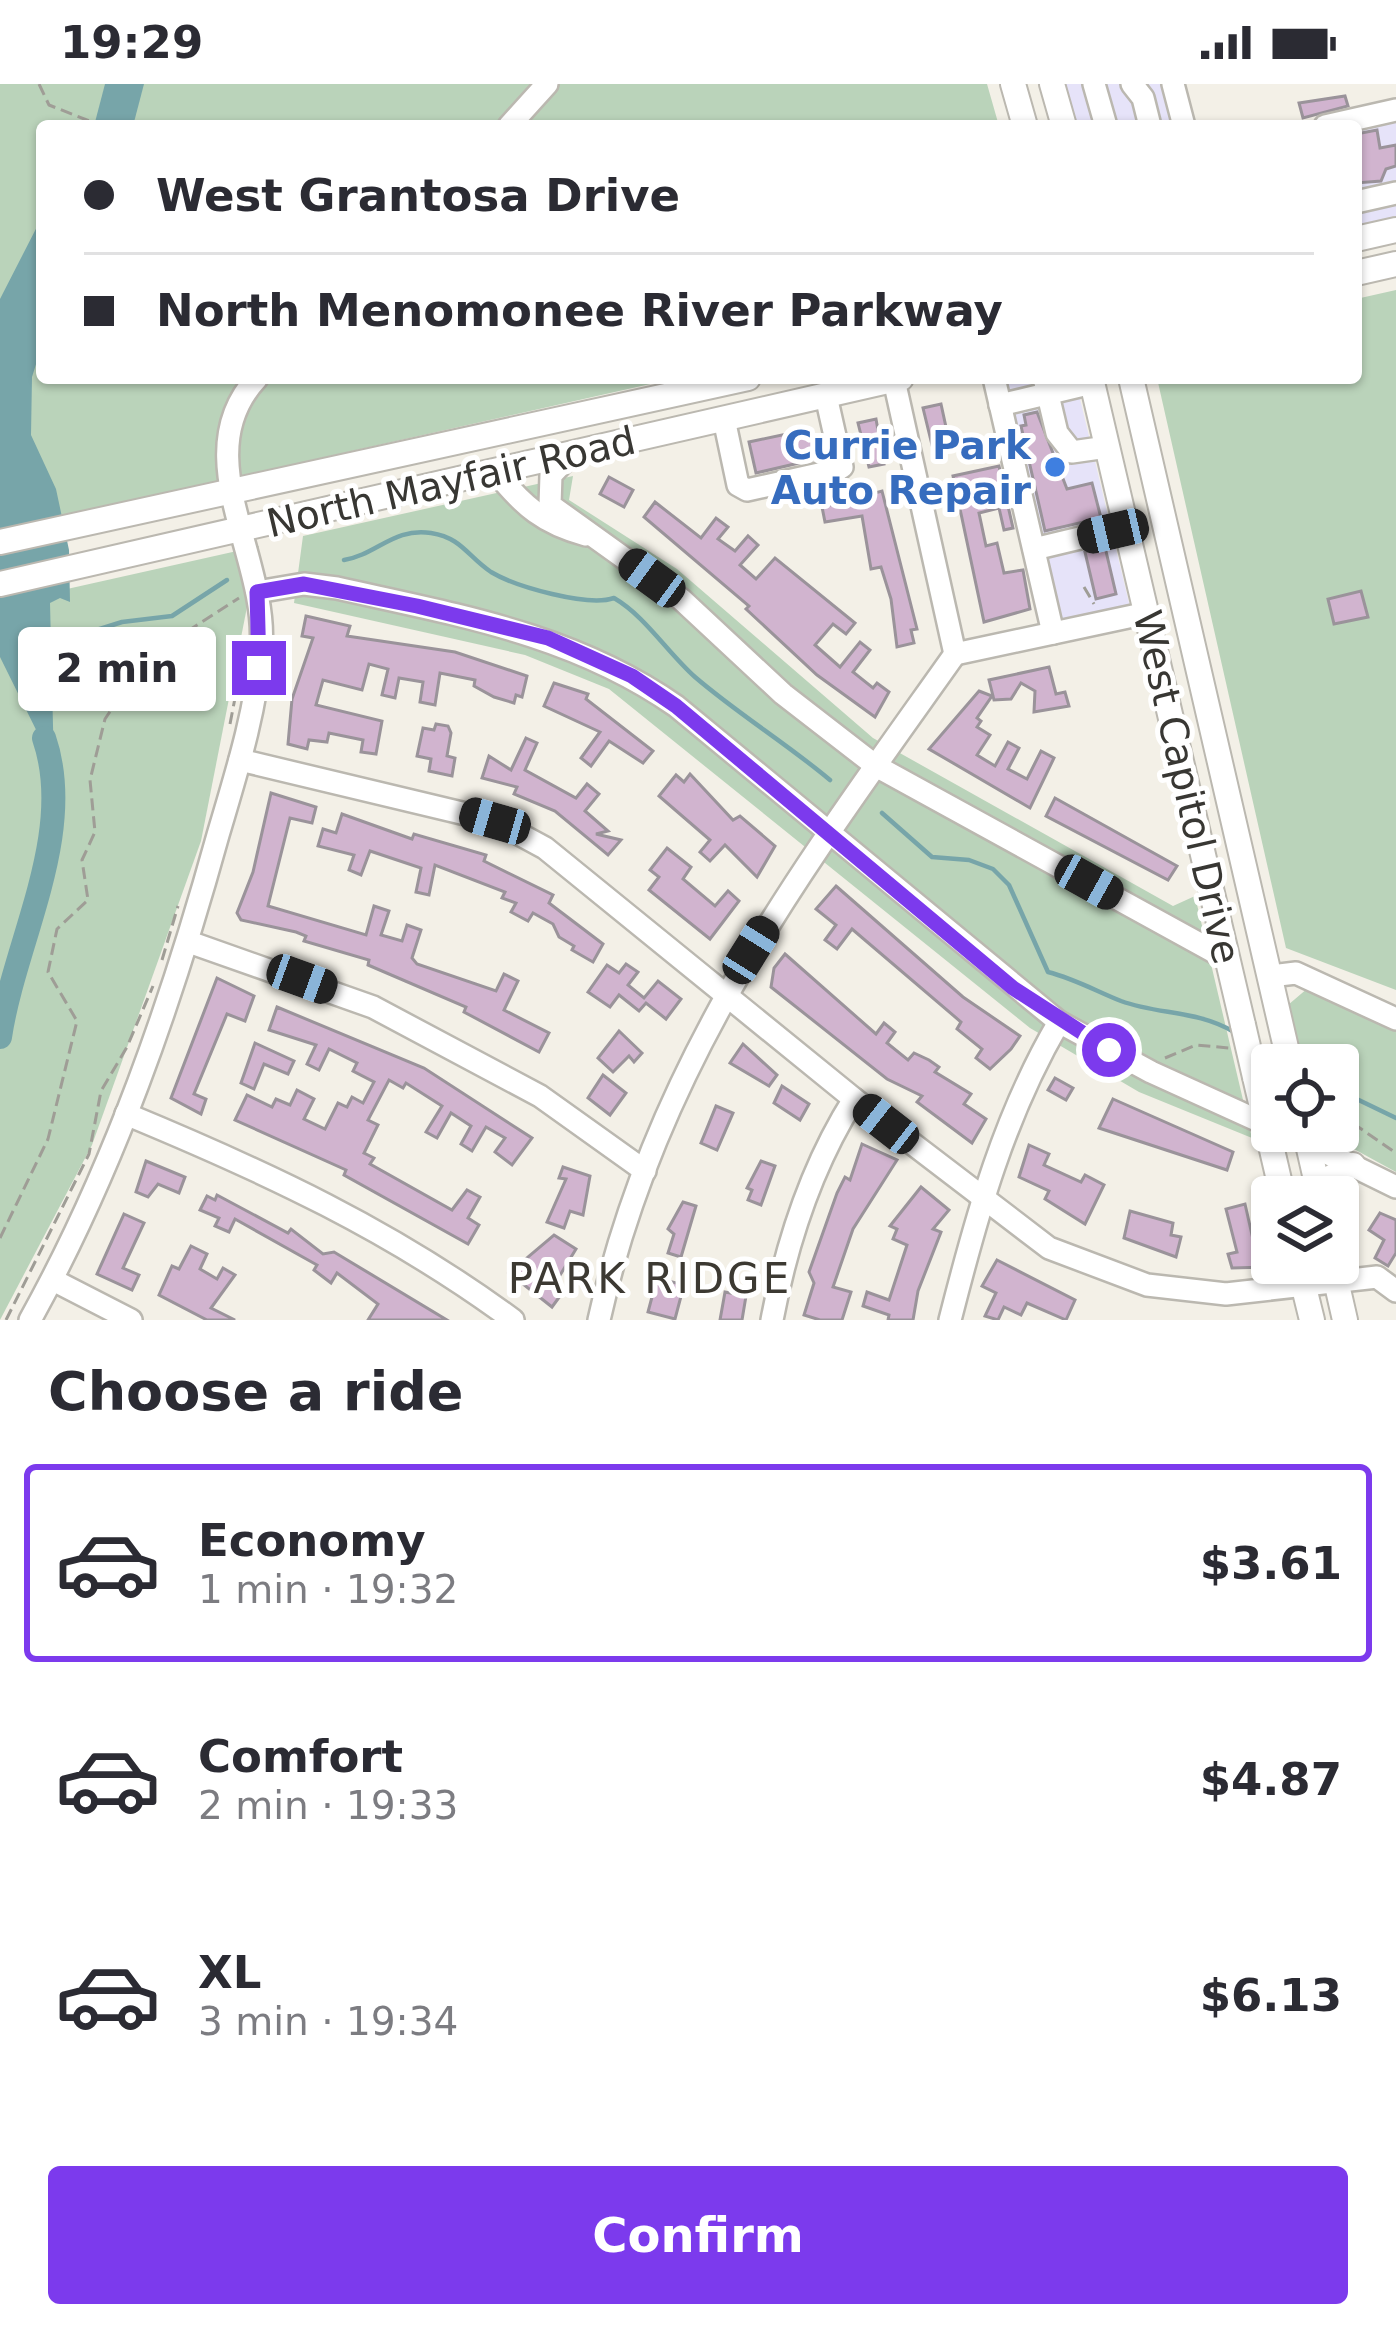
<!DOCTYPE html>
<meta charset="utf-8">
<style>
body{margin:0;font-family:"DejaVu Sans",sans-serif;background:#f7f7f7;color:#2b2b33;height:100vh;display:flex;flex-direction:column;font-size:45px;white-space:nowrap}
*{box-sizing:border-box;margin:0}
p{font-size:39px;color:#7c7c81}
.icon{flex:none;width:66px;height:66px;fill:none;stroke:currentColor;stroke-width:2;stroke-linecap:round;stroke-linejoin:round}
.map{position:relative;height:1236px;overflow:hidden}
.details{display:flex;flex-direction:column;background:#fff;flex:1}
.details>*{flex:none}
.banner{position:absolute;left:36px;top:36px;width:1326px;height:264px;border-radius:12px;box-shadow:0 3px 9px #0004;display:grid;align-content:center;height:264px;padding:0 48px;background:#fff}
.buttons{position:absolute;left:1251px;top:960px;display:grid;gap:24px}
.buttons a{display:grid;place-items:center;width:108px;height:108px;border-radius:12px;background:#fff;box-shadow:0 3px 9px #0004;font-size:60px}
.end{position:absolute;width:54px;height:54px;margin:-27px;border:15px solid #7c3aed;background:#fff;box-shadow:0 0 0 6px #fff}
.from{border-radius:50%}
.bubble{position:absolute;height:84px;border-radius:12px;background:#fff;box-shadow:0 3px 9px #0004;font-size:39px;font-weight:700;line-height:84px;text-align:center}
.car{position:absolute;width:36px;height:72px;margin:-36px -18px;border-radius:15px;box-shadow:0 0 9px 3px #0007;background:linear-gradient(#222 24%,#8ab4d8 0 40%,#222 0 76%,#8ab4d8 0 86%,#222 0)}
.banner b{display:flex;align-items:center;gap:42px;height:114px;font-size:45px}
.banner b+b{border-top:3px solid #e1e1e2}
.banner i{width:30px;height:30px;background:#2b2b33}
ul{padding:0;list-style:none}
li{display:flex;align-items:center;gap:36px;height:198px;margin:0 24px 18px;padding:0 24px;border:6px solid transparent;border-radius:12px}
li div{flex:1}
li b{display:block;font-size:45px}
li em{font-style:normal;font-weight:700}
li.on{border-color:#7c3aed}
li>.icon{width:108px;height:108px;stroke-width:1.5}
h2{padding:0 48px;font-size:54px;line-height:144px}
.button{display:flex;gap:24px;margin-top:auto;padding:24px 48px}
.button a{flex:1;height:138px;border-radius:12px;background:#7c3aed;color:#fff;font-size:48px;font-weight:700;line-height:138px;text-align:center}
.status{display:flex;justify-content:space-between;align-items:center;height:84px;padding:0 60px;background:#fff;direction:ltr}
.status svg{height:33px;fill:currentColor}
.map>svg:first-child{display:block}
</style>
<div class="status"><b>19:29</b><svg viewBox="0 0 49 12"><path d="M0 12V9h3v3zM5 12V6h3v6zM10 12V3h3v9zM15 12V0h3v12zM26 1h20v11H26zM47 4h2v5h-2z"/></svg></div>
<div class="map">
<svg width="1396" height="1236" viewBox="0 0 1396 1236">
<rect width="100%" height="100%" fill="#f3f0e7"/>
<g fill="#e6e3f9">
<polygon points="1066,0 1179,0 1192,42 1078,42"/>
<polygon points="1396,17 1396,132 1356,141 1356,42 1290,42"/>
<polygon points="999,294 1075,294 1130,523 1051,543"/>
</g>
<g fill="#bad3ba">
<polygon points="0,0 987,0 999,42 42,42 42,294 677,294 0,446"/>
<polygon points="1396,206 1396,906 1286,864 1157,294 1356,294 1356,215"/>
<polygon points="573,392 569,416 677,485 873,654 1173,822 1195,812 1252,1054 1139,1008 1030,944 609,605 525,571 294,519 303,452"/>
<polygon points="259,462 201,757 92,1061 0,1236 0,520"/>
<polygon points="1308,904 1396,944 1396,1088 1321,1047 1338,1047 1338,981 1300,981 1288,921"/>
</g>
<g fill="#77a5a9">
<polygon points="105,0 144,0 133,42 94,42"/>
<polygon points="42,133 42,261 32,293 31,351 56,405 69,466 70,518 60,514 50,519 54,682 0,573 0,215"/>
</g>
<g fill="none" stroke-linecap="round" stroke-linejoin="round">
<g stroke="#77a5a9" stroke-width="4.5">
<path d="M344 476C376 471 394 443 431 449 462 454 467 472 491 488 516 503 588 523 614 514 645 532 667 568 695 593 738 630 786 659 830 696"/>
<polyline points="49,561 122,538 172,532 227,496"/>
<path d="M882 729 932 773 969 776 993 785 1009 801 1048 888C1075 895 1096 907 1121 917 1159 931 1197 926 1234 948"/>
<polyline points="1259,963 1280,975"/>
<polyline points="1338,1006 1396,1034"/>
</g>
<path stroke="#77a5a9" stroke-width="24" d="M0 953C14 858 77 750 44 654"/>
</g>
<g fill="#d1b4cf" stroke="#9a939a" stroke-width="3">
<polygon points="1345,12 1348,22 1303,34 1299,19"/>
<polygon points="1377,46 1380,64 1396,61 1396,82 1386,85 1381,97 1356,99 1356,50"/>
<polygon points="941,320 949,357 932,361 923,324"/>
<polygon points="1037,328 1067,405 1092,399 1101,434 1045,447 1021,342 1026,341 1024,331"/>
<polygon points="876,335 884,380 869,383 858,339"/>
<polygon points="810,345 816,375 756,389 749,358"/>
<polygon points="999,382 1013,444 1004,446 999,424 979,429 986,462 997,459 1004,489 1023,486 1030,525 984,538 953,392"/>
<polygon points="609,393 633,406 624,423 600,410"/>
<polygon points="882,407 917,545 911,546 914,559 897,563 891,515 881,483 871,485 862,432 825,438 822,423"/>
<polygon points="655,418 701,454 716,434 728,443 718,455 735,467 748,452 758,461 740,481 756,495 775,474 855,539 846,550 833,540 815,561 840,583 860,558 870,566 853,588 873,604 877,599 889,608 875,633 817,591 746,525 749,522 644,433"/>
<polygon points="1105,463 1116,510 1096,515 1085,468"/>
<polygon points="1361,507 1368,533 1334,540 1328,515"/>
<polygon points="306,532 350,542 347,552 455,568 527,592 522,613 516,611 514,619 494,613 474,602 475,596 440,589 435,621 420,618 423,598 399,594 395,614 382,611 388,585 369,580 362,606 323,596 316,621 382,637 376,670 361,668 363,656 329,649 327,658 309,656 307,665 288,660 292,615 313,554 302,552"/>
<polygon points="1049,583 1056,610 1065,608 1069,622 1034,628 1035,607 1021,599 1011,615 994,616 989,596"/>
<polygon points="554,599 588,610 586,615 653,667 643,679 609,657 591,682 581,674 600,648 544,622"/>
<polygon points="979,607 992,612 977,634 981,637 977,643 990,651 977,671 995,682 1008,658 1019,664 1008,685 1027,695 1041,667 1054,674 1030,724 929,665"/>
<polygon points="436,640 448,642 451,649 447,672 455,674 452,692 429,687 431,675 417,672 423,644 434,646"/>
<polygon points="526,654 537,659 525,686 576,714 587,700 599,710 585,727 608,747 596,750 621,756 608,771 555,727 514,710 517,703 482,694 489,672 511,686"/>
<polygon points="690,690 733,736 740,732 775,762 757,793 725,761 710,777 700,768 710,756 659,712 676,691 684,698"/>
<polygon points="271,709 316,723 312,739 290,734 268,822 366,851 374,822 389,827 381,851 402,857 407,841 421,846 412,874 417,880 496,907 504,890 518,897 504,926 549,949 539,968 464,928 466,923 368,881 369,876 304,857 306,852 296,848 241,836 237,829 253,788"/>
<polygon points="1055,714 1177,782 1168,796 1046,732"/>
<polygon points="342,730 412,755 414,750 486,771 484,777 553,811 549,819 603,860 593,878 572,866 574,862 559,853 553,840 533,829 528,837 511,828 516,819 502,814 505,808 435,781 429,811 416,808 421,784 370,767 361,791 349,786 354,771 318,762 323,745 336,749"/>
<polygon points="667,764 691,783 683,795 715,822 728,807 739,817 710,855 649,806 659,793 650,786"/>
<polygon points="836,802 963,913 1020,952 1011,965 990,985 976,974 982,965 957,945 961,938 852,845 837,865 825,856 836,841 816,825"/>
<polygon points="785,870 876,950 884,939 895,948 887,959 908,976 914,969 929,976 939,983 935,988 971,1010 964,1020 986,1035 972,1059 917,1018 922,1012 887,995 771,903 774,884"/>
<polygon points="626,880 638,888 628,901 644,914 658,897 681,915 666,935 646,919 639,927 619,911 610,923 588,908 607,881 619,889"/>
<polygon points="217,894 254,912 245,937 227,930 194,1010 206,1015 201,1030 171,1014"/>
<polygon points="277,923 424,984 532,1054 512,1081 495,1068 505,1054 486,1043 472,1067 461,1060 471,1042 451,1029 437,1054 426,1048 442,1022 406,999 403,1004 389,996 368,1036 378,1041 364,1069 374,1074 370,1080 452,1126 467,1106 480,1113 468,1134 479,1141 468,1160 344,1091 346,1086 235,1036 247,1011 272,1023 276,1015 290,1021 297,1006 314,1015 304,1035 325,1045 338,1019 347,1023 352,1013 363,1019 374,998 353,987 357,979 329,965 319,986 307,980 316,961 269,946"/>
<polygon points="619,947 642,969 634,978 629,972 613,988 598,974"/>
<polygon points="255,959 294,977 288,990 264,980 254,1005 241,999"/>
<polygon points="743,960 777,991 769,1002 730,979"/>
<polygon points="603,991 626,1009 610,1031 588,1014"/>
<polygon points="1055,994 1073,1004 1066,1016 1048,1006"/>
<polygon points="782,1002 809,1020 800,1036 774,1019"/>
<polygon points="1113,1015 1233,1068 1227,1086 1099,1044"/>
<polygon points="716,1022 733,1029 717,1066 701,1059"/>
<polygon points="862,1060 897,1076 853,1145 833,1203 851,1208 842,1236 820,1236 804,1231 814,1199 809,1188 837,1109 845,1093 850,1096"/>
<polygon points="1029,1061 1049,1070 1044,1081 1081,1098 1085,1091 1104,1101 1085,1140 1045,1115 1049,1107 1019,1093"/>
<polygon points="146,1077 185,1093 179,1109 158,1100 148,1113 136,1108"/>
<polygon points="761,1077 775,1082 761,1121 748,1116 752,1106 747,1104"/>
<polygon points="563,1083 590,1092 583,1131 570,1127 564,1144 547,1138 566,1095 559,1094"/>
<polygon points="921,1103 949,1126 933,1145 941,1148 918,1207 913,1236 888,1236 889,1231 863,1222 867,1208 889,1216 907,1161 893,1155 897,1145 890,1142"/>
<polygon points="217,1111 288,1149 291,1145 323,1170 334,1168 447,1236 368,1236 378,1220 337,1189 331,1199 314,1186 317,1181 235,1135 229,1148 215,1142 219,1134 200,1126 207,1112 215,1116"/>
<polygon points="683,1118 696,1122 681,1173 668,1169 674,1150 668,1145"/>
<polygon points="1245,1120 1255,1164 1262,1162 1267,1183 1232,1184 1228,1170 1237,1168 1226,1125"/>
<polygon points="1130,1127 1173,1139 1171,1151 1181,1153 1176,1173 1124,1154"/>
<polygon points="1380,1129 1396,1136 1396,1169 1388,1182 1375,1174 1384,1156 1369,1146"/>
<polygon points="124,1130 144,1139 123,1184 139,1191 132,1206 97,1190"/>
<polygon points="554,1151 576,1165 554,1201 563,1208 552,1223 509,1189"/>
<polygon points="191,1162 207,1170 200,1185 217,1195 223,1184 235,1191 211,1224 235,1236 207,1236 159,1211 172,1182 179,1185"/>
<polygon points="997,1176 1075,1216 1066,1236 1027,1219 1021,1231 1004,1223 998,1236 985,1232 996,1209 982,1202"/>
<polygon points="657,1194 684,1201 675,1235 648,1228"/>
<polygon points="725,1208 746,1212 742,1236 720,1236"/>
</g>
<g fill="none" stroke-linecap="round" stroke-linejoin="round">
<defs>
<g id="minor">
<polyline points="1094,0 1106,42"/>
<polyline points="1132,0 1143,14 1150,42"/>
<polyline points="1173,0 1184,42"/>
<polyline points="509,42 547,0"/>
<polyline points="1325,42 1396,26"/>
<polyline points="1356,118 1396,109"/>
<polyline points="994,294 1053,549"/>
<polyline points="1044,294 1057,349 1072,368 1107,363"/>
<polyline points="894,296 955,570"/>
<polyline points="1000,321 1092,299"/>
<polyline points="724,335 738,401 747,406 837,386 842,383 826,312"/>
<polyline points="570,371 551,391 550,421 681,515 783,610 876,682 1227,875"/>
<path d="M496 388C523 422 544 440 586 451"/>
<polyline points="1034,465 1126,443"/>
<path d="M257 508 304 500 337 504C457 531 573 550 676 622L1059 938 1151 988 1272 1043"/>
<polyline points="955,570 1147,529"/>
<polyline points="240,676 495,737 545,764 854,1015 1049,1164 1147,1201 1226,1210 1377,1193 1396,1207"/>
<polyline points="189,858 373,923 540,1012 645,1087"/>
<polyline points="1270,892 1296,889 1396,935"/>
<path d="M126 1030C266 1088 391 1146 513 1236"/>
<polyline points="1282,1047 1396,1103"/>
<polyline points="53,1196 131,1236"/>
<path d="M30 1236C114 1085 172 917 218 751 236 690 256 628 261 564 269 474 185 371 257 294"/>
<path d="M599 1236C657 975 804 783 955 570"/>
<path d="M772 1236C787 1157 811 1083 854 1015"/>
<path d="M950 1236C977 1130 1004 1032 1059 938"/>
</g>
<g id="major">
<polyline points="1013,0 1025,42"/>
<polyline points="1052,0 1064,42"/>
<polyline points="1356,155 1396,146"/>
<polyline points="1356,189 1396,180"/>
<polyline points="1091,294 1243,941"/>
<polyline points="1131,294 1290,981"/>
<polyline points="0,458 748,294"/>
<polyline points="0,500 901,294"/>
<polyline points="1255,993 1283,1113"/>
<polyline points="1305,1047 1320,1113"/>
<polyline points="1319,1109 1325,1097 1353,1081"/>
<polyline points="1298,1179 1312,1236"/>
<polyline points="1332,1179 1345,1236"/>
</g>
</defs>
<use href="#minor" stroke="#bbb8b0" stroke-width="26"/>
<use href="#major" stroke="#bbb8b0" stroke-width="28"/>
<g stroke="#9f9d96" stroke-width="3" stroke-dasharray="12 6" stroke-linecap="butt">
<polyline points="39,0 49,21 102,42"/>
<polyline points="1084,503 1094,520"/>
<polyline points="230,640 236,609"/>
<polyline points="162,876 178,822"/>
<polyline points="1165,974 1196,961 1229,964"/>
<polyline points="1338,1029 1396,1069"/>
<polyline points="0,1154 48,1055 77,937 48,888 57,845 88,816 82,776 95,748 90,696 105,635 146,574 239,514"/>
<polyline points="6,1236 89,1070 101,1007 127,963 153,902"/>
</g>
<use href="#minor" stroke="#fff" stroke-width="21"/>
<use href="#major" stroke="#fff" stroke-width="24"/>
<defs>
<polyline id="major-bridge" points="1243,941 1255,993"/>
</defs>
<use href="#major-bridge" stroke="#bbb8b0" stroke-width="28" stroke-linecap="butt"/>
<use href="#major-bridge" stroke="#fff" stroke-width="24"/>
</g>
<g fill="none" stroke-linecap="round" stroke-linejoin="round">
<polyline stroke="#7c3aed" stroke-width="15" points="259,584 257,508 304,500 417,522 548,554 632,592 676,622 1013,904 1109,966"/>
</g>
<circle fill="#3f7fe0" stroke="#fff" stroke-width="4.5" cx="1055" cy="383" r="12"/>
<g text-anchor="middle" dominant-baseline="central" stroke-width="10" stroke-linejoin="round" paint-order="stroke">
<g font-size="39" font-weight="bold" fill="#366cbe" stroke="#fff" text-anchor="end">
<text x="1031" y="361">Currie Park<tspan x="1031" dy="45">Auto Repair</tspan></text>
</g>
<g font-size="39" fill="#383733" stroke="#fff">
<text transform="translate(451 398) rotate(-13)">North Mayfair Road</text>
<text transform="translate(1187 703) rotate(77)">West Capitol Drive</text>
</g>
<g font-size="42" letter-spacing="3" fill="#3c3932" stroke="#fff">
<text x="650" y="1194">PARK RIDGE</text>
</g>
</g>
</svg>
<div class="buttons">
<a><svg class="icon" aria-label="locate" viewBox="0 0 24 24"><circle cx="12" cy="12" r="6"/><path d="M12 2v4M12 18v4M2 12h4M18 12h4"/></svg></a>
<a><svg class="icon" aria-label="layers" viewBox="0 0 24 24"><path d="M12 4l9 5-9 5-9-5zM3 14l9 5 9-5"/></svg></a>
</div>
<i class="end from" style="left:1109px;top:966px"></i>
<i class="end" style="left:259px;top:584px"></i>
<div class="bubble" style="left:18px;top:543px;width:198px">2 min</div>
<i class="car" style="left:1113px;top:447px;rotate:257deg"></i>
<i class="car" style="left:652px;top:494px;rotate:306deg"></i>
<i class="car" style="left:495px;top:737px;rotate:286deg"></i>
<i class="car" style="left:1089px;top:798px;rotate:119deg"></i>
<i class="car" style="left:751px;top:866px;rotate:32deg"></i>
<i class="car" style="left:302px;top:895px;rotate:110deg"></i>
<i class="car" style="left:886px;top:1040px;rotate:308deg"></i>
<div class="banner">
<b><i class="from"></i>West Grantosa Drive</b>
<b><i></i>North Menomonee River Parkway</b>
</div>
</div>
<section class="details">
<h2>Choose a ride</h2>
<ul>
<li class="on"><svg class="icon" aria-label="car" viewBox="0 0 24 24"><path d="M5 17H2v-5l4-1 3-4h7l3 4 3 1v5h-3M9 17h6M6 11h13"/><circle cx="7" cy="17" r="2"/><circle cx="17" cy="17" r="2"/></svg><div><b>Economy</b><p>1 min · 19:32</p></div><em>$3.61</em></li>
<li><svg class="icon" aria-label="car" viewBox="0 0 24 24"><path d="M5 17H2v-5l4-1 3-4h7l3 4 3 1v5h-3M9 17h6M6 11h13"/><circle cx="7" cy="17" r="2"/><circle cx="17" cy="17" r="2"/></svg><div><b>Comfort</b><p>2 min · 19:33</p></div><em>$4.87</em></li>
<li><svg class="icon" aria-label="car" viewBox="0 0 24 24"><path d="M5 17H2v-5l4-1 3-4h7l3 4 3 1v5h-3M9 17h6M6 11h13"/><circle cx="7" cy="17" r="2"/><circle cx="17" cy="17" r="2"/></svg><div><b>XL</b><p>3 min · 19:34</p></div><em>$6.13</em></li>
</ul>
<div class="button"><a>Confirm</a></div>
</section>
